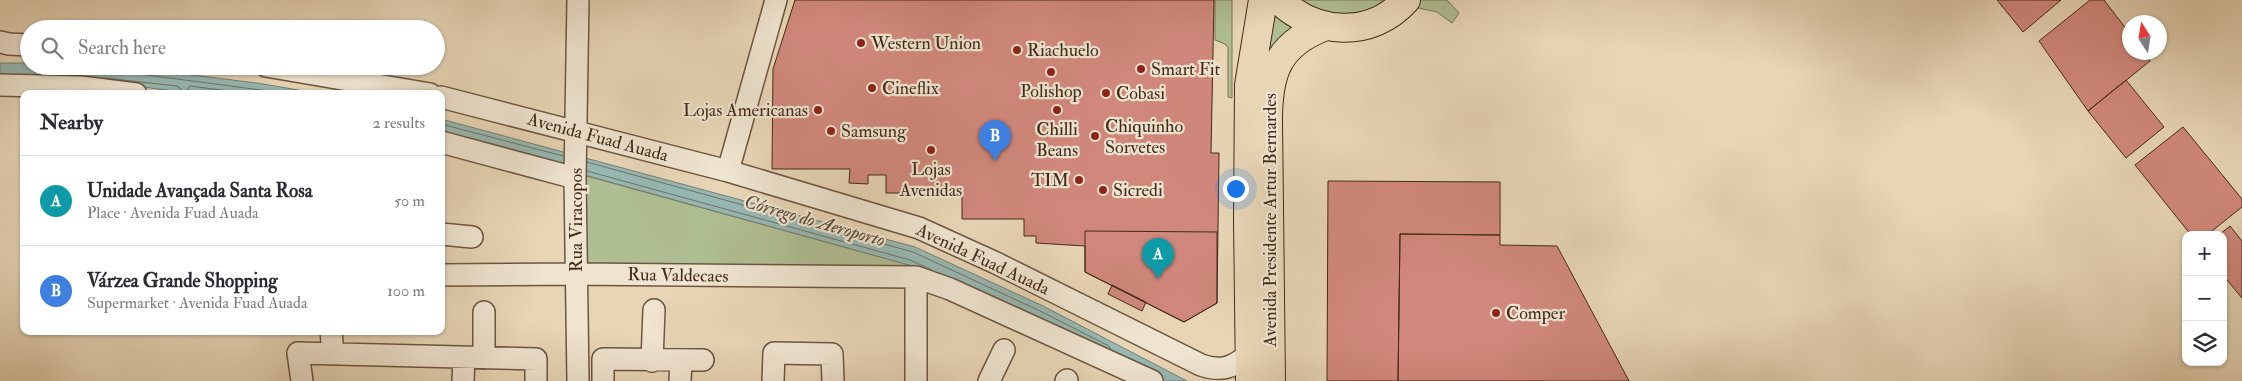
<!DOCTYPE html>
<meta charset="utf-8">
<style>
:root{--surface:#fff;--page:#f2f2f3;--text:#2b2b33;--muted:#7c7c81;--line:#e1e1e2;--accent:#8f2418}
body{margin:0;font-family:"IM FELL Double Pica",serif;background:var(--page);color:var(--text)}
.controls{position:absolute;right:15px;bottom:15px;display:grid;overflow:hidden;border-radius:10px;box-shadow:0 1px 4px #0004}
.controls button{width:45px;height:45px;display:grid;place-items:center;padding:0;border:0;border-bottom:1px solid var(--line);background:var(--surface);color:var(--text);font:25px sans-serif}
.compass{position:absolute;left:2122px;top:15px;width:45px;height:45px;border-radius:50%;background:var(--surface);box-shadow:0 1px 4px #0004;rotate:348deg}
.you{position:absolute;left:1235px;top:188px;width:18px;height:18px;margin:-12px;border:4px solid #fff;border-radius:50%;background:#1a73e8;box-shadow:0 0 0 8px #1a73e833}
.badge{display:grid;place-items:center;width:32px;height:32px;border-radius:50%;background:var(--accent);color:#fff;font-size:16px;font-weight:700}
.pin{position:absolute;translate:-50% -41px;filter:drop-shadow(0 1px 2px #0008)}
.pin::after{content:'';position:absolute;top:26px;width:18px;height:15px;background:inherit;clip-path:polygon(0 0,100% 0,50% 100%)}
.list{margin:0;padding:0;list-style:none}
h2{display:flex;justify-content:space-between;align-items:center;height:65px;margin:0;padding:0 20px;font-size:21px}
h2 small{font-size:16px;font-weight:400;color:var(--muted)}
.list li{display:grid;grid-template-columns:32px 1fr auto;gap:15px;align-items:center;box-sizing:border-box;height:90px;padding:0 20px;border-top:1px solid var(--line)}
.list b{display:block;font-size:19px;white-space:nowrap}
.list p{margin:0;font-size:16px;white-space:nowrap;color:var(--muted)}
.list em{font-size:16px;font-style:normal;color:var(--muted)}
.icon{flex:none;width:28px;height:28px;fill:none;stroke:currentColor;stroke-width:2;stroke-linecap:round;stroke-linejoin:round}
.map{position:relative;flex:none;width:2242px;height:381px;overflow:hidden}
.search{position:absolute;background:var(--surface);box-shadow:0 1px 4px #0004;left:20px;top:20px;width:425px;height:55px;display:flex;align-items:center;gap:12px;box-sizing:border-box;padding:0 18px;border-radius:28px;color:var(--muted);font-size:19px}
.panel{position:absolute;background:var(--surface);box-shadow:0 1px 4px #0004;left:20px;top:90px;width:425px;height:245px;border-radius:10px}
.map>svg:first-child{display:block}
</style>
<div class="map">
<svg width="2242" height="381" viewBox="0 0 2242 381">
<rect width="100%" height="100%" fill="#e7d5b6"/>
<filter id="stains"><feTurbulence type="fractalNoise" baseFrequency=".004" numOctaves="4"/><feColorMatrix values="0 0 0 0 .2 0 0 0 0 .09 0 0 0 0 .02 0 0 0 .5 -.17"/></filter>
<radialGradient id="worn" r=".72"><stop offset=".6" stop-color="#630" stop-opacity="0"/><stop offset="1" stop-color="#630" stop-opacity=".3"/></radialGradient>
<path fill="#afbe92" stroke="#7a7455" d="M1215,0H1232V98L1228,97V48L1225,44L1215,40Z
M1300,0H1389C1361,19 1327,19 1300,0Z
M1421,0H1447L1459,13L1452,23L1437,12L1414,7Z
M1271,8L1298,26L1262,63Z
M583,175L909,265L1160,381L930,278L582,268Z"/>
<path fill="#97b8b3" stroke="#768075" d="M0,63H29V66H119L257,83L322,94H196L112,83L0,80Z
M441,119L915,247L1043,306L1187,381H1160L909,265L441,135Z"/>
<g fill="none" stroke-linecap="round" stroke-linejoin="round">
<path stroke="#6e7266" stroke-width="1" d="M39,66L41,70L125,74L128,72L127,66
M134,66L135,71L139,74L291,94
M105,78L177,86L181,89L182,94
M188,94V88L190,86L252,94
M441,124L563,156
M587,162L913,252L1040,311L1109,346L1110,349
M587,171L910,260L932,270"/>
</g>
<path fill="#d0887c" stroke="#442b18" d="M795,0H1214L1211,153H1219L1217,303L1184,322L1085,272V246L1036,243V236H1024V219H962V193H886V175H868V184L849,183L850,169H772L773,69Z
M1997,0H2061L2023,32Z
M2090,0H2104L2130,34V52H2144L2150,61L2088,111L2039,41Z
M2126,80L2164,127L2126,158L2088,111Z
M2183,127L2242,199V207L2207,235H2191L2135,165Z
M1328,181L1500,182V235L1400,234L1398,381H1327Z
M2230,226L2242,241V298L2223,275V235H2219Z
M1085,231L1217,232V303L1184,322L1085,272Z
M1400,234L1500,235V245L1557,246L1629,381H1398Z
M1112,285L1146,302L1142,311L1108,294Z"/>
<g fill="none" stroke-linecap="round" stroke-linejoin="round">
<g stroke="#6d5640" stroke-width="24">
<path id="minor" d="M0,42L9,44L29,45
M266,66L430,94
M0,85L81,87L136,94
M441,97L728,171L919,228L996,263L1201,365C1221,372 1233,368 1249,354
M441,142L575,178
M728,171L776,0
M441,234L472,237
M441,275L576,274L916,277L950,289L1152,381
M916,277V381
M484,312V358
M331,331L333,354
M652,361L654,310
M302,381L298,353L536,359V381
M463,381L464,359
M578,381L575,178L578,0
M603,381V359L703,360
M680,381L681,361
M773,381L774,353L832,354L833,381
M989,381L1004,350
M1066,381L1067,380"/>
</g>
<g stroke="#442b18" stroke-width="30">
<path id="major" d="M1279,0C1315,35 1371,39 1406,0
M1250,381L1248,219L1249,85L1263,0
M1271,381L1268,121C1268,73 1277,44 1326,26"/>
</g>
<use href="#minor" stroke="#efe4d0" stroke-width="21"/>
<use href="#major" stroke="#e7d5b6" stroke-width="28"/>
</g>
<g fill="#8f2418" stroke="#efe4d0" stroke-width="2">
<circle cx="861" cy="43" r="5"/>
<circle cx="1017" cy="50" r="5"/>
<circle cx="1141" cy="69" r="5"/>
<circle cx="1051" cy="72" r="5"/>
<circle cx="872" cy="88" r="5"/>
<circle cx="1106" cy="93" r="5"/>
<circle cx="818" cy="110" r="5"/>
<circle cx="1057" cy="110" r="5"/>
<circle cx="831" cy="131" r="5"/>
<circle cx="1095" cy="136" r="5"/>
<circle cx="931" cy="150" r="5"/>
<circle cx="1079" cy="180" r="5"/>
<circle cx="1103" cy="190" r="5"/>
<circle cx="1496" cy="313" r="5"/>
</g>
<g text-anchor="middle" stroke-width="4.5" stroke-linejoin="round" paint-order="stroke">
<g font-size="18" fill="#442b18" stroke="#efe4d0" text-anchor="start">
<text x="871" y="49">Western Union</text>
<text x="1027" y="56">Riachuelo</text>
<text x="1151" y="75">Smart Fit</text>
<text x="882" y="94">Cineflix</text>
<text x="1051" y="97" text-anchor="middle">Polishop</text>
<text x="1116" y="99">Cobasi</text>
<text x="808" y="116" text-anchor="end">Lojas Americanas</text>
<text x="1105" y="132">Chiquinho<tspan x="1105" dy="21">Sorvetes</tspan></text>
<text x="1057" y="135" text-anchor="middle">Chilli<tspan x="1057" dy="21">Beans</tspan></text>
<text x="841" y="137">Samsung</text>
<text x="931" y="175" text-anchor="middle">Lojas<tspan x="931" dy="21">Avenidas</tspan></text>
<text x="1069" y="186" text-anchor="end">TIM</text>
<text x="1113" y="196">Sicredi</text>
<text x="1506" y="319">Comper</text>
</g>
<g font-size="18" fill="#442b18" stroke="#efe4d0">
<text transform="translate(598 137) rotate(15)" y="6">Avenida Fuad Auada</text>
<text transform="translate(576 220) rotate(-90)" y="6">Rua Viracopos</text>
<text transform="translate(1270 220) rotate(-90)" y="6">Avenida Presidente Artur Bernardes</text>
<text transform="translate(983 259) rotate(25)" y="6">Avenida Fuad Auada</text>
<text transform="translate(678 275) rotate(1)" y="6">Rua Valdecaes</text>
</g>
<g font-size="19" font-style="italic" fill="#554737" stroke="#efe4d0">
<text transform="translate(815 220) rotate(16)" y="7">Córrego do Aeroporto</text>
</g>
</g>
<rect width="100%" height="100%" filter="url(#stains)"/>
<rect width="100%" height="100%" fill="url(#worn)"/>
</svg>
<div class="controls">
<button>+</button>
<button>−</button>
<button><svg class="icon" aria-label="layers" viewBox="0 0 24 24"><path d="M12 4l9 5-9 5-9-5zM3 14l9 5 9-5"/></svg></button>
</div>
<svg class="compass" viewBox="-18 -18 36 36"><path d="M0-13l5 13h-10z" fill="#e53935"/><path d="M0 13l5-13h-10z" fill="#7c7c81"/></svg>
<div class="you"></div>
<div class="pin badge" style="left:1158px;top:279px;background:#0f9aa8">A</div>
<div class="pin badge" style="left:995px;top:161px;background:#3f7fe0">B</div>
<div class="search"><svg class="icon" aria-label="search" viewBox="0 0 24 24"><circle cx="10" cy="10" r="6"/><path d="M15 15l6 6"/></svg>Search here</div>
<section class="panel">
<h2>Nearby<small>2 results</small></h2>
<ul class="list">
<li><span class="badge" style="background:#0f9aa8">A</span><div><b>Unidade Avançada Santa Rosa</b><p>Place · Avenida Fuad Auada</p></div><em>50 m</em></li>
<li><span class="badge" style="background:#3f7fe0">B</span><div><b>Várzea Grande Shopping</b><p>Supermarket · Avenida Fuad Auada</p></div><em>100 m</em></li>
</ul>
</section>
</div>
